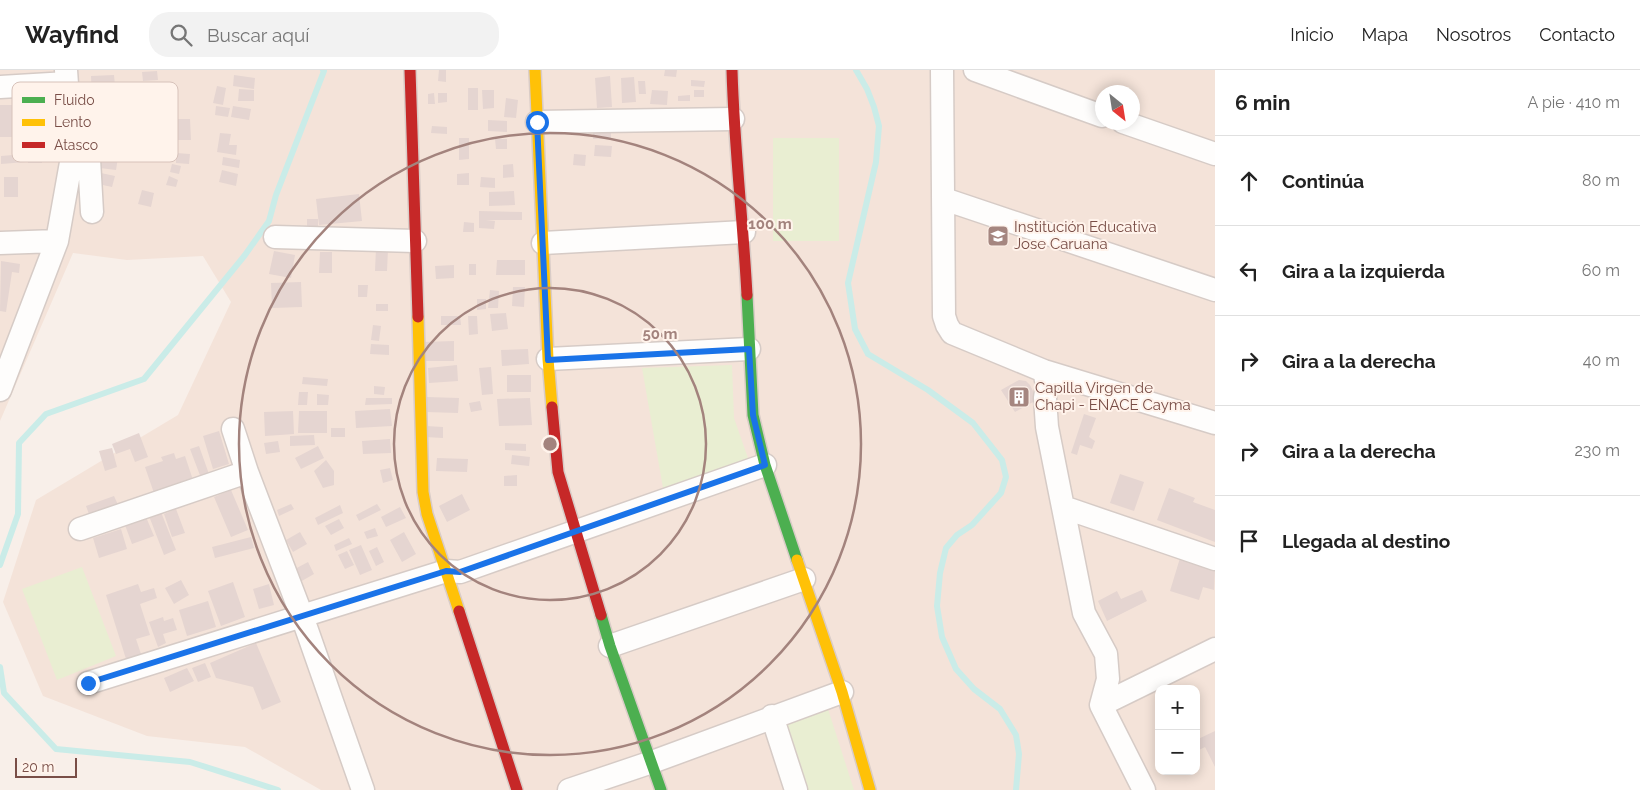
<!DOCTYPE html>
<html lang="es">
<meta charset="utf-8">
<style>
:root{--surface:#fff;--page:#f2f2f2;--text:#222;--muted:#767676;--line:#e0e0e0}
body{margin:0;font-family:Raleway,sans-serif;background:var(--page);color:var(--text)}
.controls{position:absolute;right:15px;bottom:15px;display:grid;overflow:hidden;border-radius:10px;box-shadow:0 2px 12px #0003}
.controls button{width:45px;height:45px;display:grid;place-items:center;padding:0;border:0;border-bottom:1px solid var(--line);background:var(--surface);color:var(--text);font:25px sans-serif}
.compass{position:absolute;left:1095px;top:15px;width:45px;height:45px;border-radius:50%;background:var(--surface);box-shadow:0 2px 12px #0003;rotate:150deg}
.scale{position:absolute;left:15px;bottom:12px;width:62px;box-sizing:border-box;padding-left:5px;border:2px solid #794e47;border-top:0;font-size:14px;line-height:18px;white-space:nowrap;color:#794e47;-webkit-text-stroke:4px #fff3eb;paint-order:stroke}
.stop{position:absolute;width:15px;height:15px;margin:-11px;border:4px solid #1a73e8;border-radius:50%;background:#fff}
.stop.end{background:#1a73e8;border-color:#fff;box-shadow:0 1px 5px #0008}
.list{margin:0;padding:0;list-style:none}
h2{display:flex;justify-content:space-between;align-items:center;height:65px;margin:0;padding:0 20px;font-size:21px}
h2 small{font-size:16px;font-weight:400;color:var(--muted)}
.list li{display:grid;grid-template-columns:32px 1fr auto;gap:15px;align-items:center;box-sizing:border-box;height:90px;padding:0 20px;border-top:1px solid var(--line)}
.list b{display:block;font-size:19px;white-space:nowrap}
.list em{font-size:16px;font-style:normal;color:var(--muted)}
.icon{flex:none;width:28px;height:28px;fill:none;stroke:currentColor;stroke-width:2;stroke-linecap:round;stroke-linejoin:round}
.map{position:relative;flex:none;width:1215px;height:720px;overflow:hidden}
header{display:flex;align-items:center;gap:30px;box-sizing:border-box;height:70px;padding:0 25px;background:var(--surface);border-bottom:1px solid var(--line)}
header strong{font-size:24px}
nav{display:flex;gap:28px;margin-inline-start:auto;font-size:18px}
.search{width:350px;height:45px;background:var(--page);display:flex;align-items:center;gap:12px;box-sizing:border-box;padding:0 18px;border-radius:20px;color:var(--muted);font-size:19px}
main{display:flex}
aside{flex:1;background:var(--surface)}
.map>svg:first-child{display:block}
</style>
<header>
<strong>Wayfind</strong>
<div class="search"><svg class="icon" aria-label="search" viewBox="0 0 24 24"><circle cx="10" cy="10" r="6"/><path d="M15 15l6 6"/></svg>Buscar aquí</div>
<nav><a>Inicio</a><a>Mapa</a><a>Nosotros</a><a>Contacto</a></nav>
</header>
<main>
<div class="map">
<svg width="1215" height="720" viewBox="0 0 1215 720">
<rect width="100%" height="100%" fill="#f8efe9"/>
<path fill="#f4e3d9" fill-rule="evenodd" d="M0,0H1215V720H321L245,677L147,666L43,626L3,532L36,430L178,345L231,232L203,186L127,190L73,183L0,351ZM1102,22H1132V52H1102ZM1159,619H1196V701H1159Z"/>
<path fill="#e9eed2" d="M773,68H839V171H773Z
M732,295L734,348L749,391L663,418L642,298Z
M82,497L116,586L57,610L22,519Z
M828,639L854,720H806L785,652Z"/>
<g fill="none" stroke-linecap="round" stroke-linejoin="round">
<path stroke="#caece8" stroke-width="6" d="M856,0L867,19L874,37L879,56L876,92L848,213L855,259L868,284L928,320L973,353L1002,390L1006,407L1001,423L972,455L957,465L946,478L940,503L937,536L942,567L956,599L974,619L1000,639L1016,665L1019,684L1016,720
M0,495L18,444L19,373L46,344L144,309L245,185L269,151L276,125L324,1L323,0
M0,597L4,623L56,679L190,692L278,720"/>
</g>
<path fill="#e5d5d1" d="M439,0H446V12L438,11Z
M665,0H677L676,7L664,6Z
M157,1L158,10L143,11L142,2Z
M114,5L116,27L92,28L91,6Z
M234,5L255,8L254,19L233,16Z
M610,6L612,37L597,38L595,8Z
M634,7L636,32L622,33L621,8Z
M691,10L705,11L704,17L691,16Z
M638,11H645L646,24H639Z
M217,16L226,18L223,35L213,33Z
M468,18H478V40H468Z
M239,19L254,20V31H238Z
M482,20H494V38L483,39Z
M652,20L668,21L667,35L650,34Z
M694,20H704V27H694Z
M434,23L435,34H428V24Z
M438,23H447V32L438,33Z
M690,25V31H678V26Z
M506,28L518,30L516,48L504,47Z
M0,35H23V67H0Z
M216,36L230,38L228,47L215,45Z
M233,36L251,39L249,50L231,47Z
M174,49H190L191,70H175Z
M488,50L507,51V62L488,61Z
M432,56L447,57V64L431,63Z
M611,58V68L593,69V59Z
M220,63L231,64L229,75H237L236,85L217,82Z
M29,65H43L42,93H28Z
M459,68H469V89L459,90Z
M495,69H507V79H496Z
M595,75L612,76L611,87L594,86Z
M103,79L119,81L116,100L100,98Z
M176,83L190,84L189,94L176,93Z
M25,84L26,92L1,94V86Z
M574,84L586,85L585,96L573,95Z
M223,87L240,90L239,98L222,95Z
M172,94L181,96L179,104L170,102Z
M513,94L514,107L503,108V95Z
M222,100L238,104L236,116L219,112Z
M101,103L115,106L112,117L98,114Z
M469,103V115H457V104Z
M169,106L178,110L176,117L166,115Z
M4,107H18V127H4Z
M481,107L495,108V118L480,117Z
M142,120L154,123L151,137L138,134Z
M514,121L515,135L489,136V122Z
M359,124L362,151L319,155L316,129Z
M479,141L522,142V150H486L495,151L494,159L479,158Z
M307,149H318V159H307Z
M464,152L474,153V162H463Z
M376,178L388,179L387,201H375Z
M274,181L295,185L291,208L269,204Z
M320,182H332V203H319Z
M497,190H525V205H496Z
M1,191L20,194L19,203L12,202L6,242L0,241Z
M469,194H476V205H469Z
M454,195V208L436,209L435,196Z
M301,212L302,237L272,238L271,213Z
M358,215H368L367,227H358Z
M513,217H525L524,237L512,236Z
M490,220L499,221L498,238H488Z
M477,229H486V239L477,240Z
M376,234H388V241H376Z
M506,243L508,259L492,261L490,244Z
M441,246H460L461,255H441Z
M468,246H477L478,264L469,265Z
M373,255L381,256L379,271L371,270Z
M454,271V291H424V272Z
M371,274L389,275V285L370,284Z
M528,279L529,294L502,296L501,280Z
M457,295L458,311L429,313L428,298Z
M491,297L493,324L482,325L479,298Z
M507,305H531V322H507Z
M303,307L328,309L327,316L302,314Z
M1019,310L1026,311L1030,315L1033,321V332L1015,342L1001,320Z
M374,316L385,317L384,325L374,324Z
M299,322H308L307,335H298Z
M317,324L329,325L328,335H317Z
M427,327L459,328L458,343L426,342Z
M366,328H392V334L365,335Z
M530,328L532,355L499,356L497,329Z
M480,331L482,340L471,342L469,333Z
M390,339L392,356L356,358L355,341Z
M293,341L294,364L265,366L264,342Z
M299,341H327V363H298Z
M1084,344L1096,348L1089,367L1095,371L1092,379L1080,375L1077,385L1071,383Z
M426,356L443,357V368L425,367Z
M331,358H345V367H331Z
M219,361L229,394L213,399L203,366Z
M139,363L148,387L135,392L130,379L116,384L112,374Z
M314,365L315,375L290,376V366Z
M390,369L391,383L363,384L362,371Z
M278,371L280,382L266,384L264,373Z
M505,373L526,374V381L505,380Z
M199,376L209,404L201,408L190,379Z
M318,376L324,388L301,399L295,388Z
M112,378L117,397L105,401L99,381Z
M174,383L176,389L185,386L194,413L155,426L145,397L163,391L161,387Z
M512,385L530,387L529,396L511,394Z
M437,388L468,389L467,402L436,401Z
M326,390L334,401V415L323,418L314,401Z
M390,398L393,410L383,413L380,400Z
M1120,404L1144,412L1134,441L1110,433Z
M517,405V416H504V406Z
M1169,418L1195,428L1193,432L1215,440V472L1157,450Z
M231,420L248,460L231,467L214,427Z
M462,424L470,440L447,452L439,436Z
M114,426L119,437L90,447L86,436Z
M291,434L294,439L279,446L277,440Z
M377,434L381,440L359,451L356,445Z
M340,435L343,443L318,455L315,448Z
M400,437L406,448L386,457L381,447Z
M176,439L185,463L172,467L164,444Z
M161,442L176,480L164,485L149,446Z
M146,447L154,466L132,474L125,455Z
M339,449L344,458L331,465L325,456Z
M375,458L378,466L367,469L364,462Z
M121,459L127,479L99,488L93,468Z
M300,462L307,474L293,482L286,470Z
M404,462L416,484L402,492L390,470Z
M251,467L254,478L215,488L212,477Z
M349,468L352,474L336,481L334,475Z
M361,475L372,500L360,505L349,480Z
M377,477L384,492L376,496L369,481Z
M347,481L354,495L345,499L338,485Z
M1180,488L1215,499L1214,520L1203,517L1199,530L1170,521Z
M308,492L314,504L300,512L293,500Z
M181,510L189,525L174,534L165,518Z
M233,512L245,547L221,556L208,521Z
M138,514L141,522L154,518L157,528L140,534L150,565L136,569L141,584L126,589L106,525Z
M269,514L274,535L259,539L253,519Z
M1142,520L1147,531L1107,551L1098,531L1117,521L1121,529Z
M208,531L216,557L187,566L179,540Z
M163,547L164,551L173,548L177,560L163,564L166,573L158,577L149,552Z
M256,573L281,632L262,640L253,617L216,608L210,593Z
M205,593L211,607L198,612L192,598Z
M187,598L194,611L170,622L164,608Z
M1215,661V697L1205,677L1199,680L1196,674V670Z"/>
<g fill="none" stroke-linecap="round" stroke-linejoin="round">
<g stroke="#d6cbc6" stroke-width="25">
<path id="street" d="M942,0L944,246L947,255L952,263L1044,301L1215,353
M975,0L1102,46
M0,17L67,13
M537,52L733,49
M1123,52L1215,84
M72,87L89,89L92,142
M944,129L1215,220
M275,167L415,171
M0,173L57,171
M543,173L744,162
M548,289L749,279
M1044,301L1047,315L1045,328L1047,357L1084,543L1106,584L1108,609L1101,635L1144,720
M0,320L57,171L72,87L66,0
M233,359L247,402L302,546L363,720
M1063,437L1215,489
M80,459L247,402
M610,576L804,509
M88,613L446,501L460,502L765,395
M1101,635L1215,579
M772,646L796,720
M569,720L652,692L842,622"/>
</g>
<g stroke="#d9ccc7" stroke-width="14">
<path id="fast" d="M747,225L753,345L765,395L797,490
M601,545L610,576L661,720"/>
</g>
<g stroke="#d9ccc7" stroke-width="14">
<path id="slow" d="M535,0L548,289L552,337
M418,247L423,422L427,444L459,541
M797,490L842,622L870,720"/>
</g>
<g stroke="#d9ccc7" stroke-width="14">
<path id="jam" d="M410,0L418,247
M732,0C734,75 743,150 747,225
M552,337L558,402L601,545
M459,541L517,720"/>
</g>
<use href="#street" stroke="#fefdfc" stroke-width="22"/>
<use href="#fast" stroke="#4caf50" stroke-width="11"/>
<use href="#slow" stroke="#ffc107" stroke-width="11"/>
<use href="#jam" stroke="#c62828" stroke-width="11"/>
</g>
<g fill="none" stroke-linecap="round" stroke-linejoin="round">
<path stroke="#1a73e8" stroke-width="6" d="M88,613L446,501L460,502L765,395L753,345L749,279L548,290L537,52"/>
</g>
<g fill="none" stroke="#a3837d" stroke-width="2.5">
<circle cx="550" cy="374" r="156"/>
<circle cx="550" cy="374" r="311"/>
</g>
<defs>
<g id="school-square" transform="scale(1.125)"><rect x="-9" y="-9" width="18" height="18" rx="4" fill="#a58680" stroke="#fff3eb"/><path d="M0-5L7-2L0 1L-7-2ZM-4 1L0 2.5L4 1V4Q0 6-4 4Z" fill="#fff"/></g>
<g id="building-square" transform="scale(1.125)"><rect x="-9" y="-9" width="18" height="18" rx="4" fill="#a58680" stroke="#fff3eb"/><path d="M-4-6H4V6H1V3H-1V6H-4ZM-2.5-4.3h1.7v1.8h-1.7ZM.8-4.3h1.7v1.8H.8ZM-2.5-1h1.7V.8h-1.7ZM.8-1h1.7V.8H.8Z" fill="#fff"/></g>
</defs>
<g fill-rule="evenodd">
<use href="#school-square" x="998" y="166"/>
<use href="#building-square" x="1019" y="327"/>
</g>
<g text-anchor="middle" stroke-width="4" stroke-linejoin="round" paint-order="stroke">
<g font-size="15" fill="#794e47" stroke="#fff3eb" text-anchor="start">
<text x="1014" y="162">Institución Educativa<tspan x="1014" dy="17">Jose Caruana</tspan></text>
<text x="1035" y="323">Capilla Virgen de<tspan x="1035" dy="17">Chapi - ENACE Cayma</tspan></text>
</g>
</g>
<rect x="12" y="12" width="166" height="80" rx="8" fill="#fff3eb" stroke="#d7c2ba" stroke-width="1"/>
<rect x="22" y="27" width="23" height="6" fill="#4caf50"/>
<rect x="22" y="49" width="23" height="7" fill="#ffc107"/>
<rect x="22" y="72" width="23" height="6" fill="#c62828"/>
<g font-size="14" fill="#794e47">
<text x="54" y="35">Fluido</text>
<text x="54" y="57">Lento</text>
<text x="54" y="80">Atasco</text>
</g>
<circle cx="550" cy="374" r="8" fill="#a3837d" stroke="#fff3eb" stroke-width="2.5"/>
<g font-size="15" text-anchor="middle" font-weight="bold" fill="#a3837d" stroke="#fff3eb" stroke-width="4" stroke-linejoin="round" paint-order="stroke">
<text x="770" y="159">100 m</text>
<text x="660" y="269">50 m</text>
</g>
</svg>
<div class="controls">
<button>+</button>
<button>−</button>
</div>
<svg class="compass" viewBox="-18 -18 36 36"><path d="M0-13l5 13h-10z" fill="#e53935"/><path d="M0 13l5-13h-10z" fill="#767676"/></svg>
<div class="scale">20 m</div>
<div class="stop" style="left:537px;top:52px"></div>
<div class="stop end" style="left:88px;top:613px"></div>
</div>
<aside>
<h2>6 min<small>A pie · 410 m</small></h2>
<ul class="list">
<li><svg class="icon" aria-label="ahead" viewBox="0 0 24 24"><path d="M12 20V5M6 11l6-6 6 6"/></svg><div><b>Continúa</b></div><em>80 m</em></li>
<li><svg class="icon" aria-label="left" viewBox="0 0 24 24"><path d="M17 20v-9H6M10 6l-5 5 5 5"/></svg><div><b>Gira a la izquierda</b></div><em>60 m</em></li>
<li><svg class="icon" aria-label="right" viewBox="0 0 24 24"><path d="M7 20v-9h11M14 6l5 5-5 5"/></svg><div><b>Gira a la derecha</b></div><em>40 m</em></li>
<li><svg class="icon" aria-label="right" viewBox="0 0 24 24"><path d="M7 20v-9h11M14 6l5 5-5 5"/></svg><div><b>Gira a la derecha</b></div><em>230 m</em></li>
<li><svg class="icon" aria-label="arrive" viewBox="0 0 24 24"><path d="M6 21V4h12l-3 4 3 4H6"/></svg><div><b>Llegada al destino</b></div></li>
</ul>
</aside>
</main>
